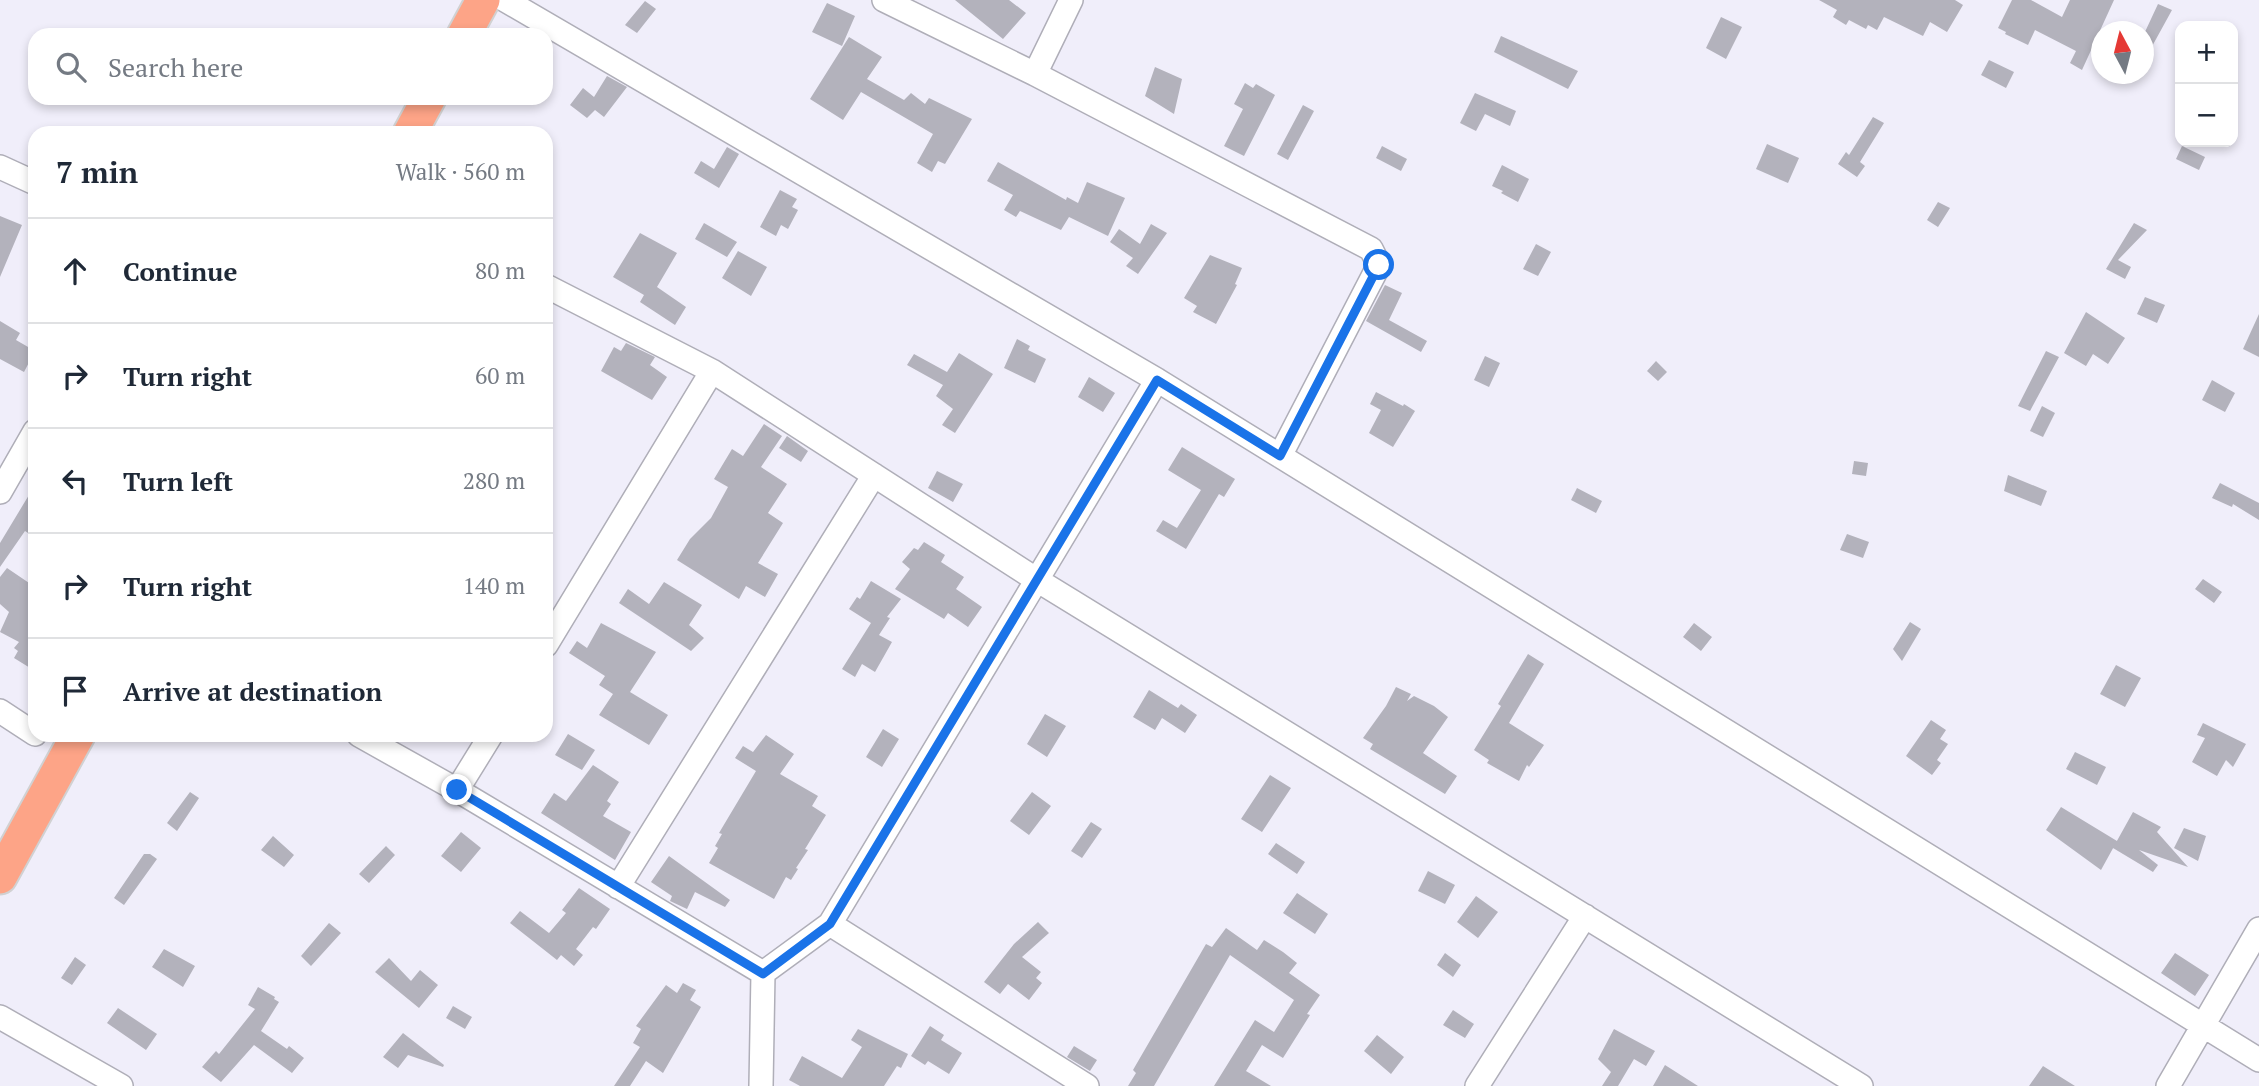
<!DOCTYPE html>
<meta charset="utf-8">
<style>
:root{--surface:#fff;--page:#f2f2f3;--text:#1f2937;--muted:#747a83;--line:#e0e1e3}
body{margin:0;font-family:"PT Serif",serif;background:var(--page);color:var(--text)}
.controls{position:absolute;right:21px;top:21px;display:grid;overflow:hidden;border-radius:14px;box-shadow:0 4px 10px #0003}
.controls button{width:63px;height:63px;display:grid;place-items:center;padding:0;border:0;border-bottom:2px solid var(--line);background:var(--surface);color:var(--text);font:35px sans-serif}
.compass{position:absolute;left:2091px;top:21px;width:63px;height:63px;border-radius:50%;background:var(--surface);box-shadow:0 4px 10px #0003;rotate:353deg}
.stop{position:absolute;width:21px;height:21px;margin:-16px;border:5px solid #1a73e8;border-radius:50%;background:#fff}
.stop.end{background:#1a73e8;border-color:#fff;box-shadow:0 2px 7px #0008}
.list{margin:0;padding:0;list-style:none}
h2{display:flex;justify-content:space-between;align-items:center;height:91px;margin:0;padding:0 28px;font-size:30px}
h2 small{font-size:23px;font-weight:400;color:var(--muted)}
.list li{display:grid;grid-template-columns:46px 1fr auto;gap:21px;align-items:center;box-sizing:border-box;height:105px;padding:0 28px;border-top:2px solid var(--line)}
.list b{display:block;font-size:26px;white-space:nowrap}
.list em{font-size:23px;font-style:normal;color:var(--muted)}
.icon{flex:none;width:38px;height:38px;fill:none;stroke:currentColor;stroke-width:2;stroke-linecap:round;stroke-linejoin:round}
.map{position:relative;flex:none;width:2259px;height:1086px;overflow:hidden}
.search{position:absolute;background:var(--surface);box-shadow:0 4px 10px #0003;left:28px;top:28px;width:525px;height:77px;display:flex;align-items:center;gap:18px;box-sizing:border-box;padding:0 24px;border-radius:21px;color:var(--muted);font-size:26px}
.panel{position:absolute;background:var(--surface);box-shadow:0 4px 10px #0003;left:28px;top:126px;width:525px;height:616px;border-radius:21px}
.map>svg:first-child{display:block}
</style>
<div class="map">
<svg width="2259" height="1086" viewBox="0 0 2259 1086">
<rect width="100%" height="100%" fill="#f0eefa"/>
<path fill="#b3b2bc" d="M955,0H1009L1026,13L1003,39Z
M1819,0H1955L1963,5L1947,32L1930,22L1923,36L1884,17L1877,30L1868,25L1866,29L1849,20L1846,25L1833,17L1837,10Z
M2012,0H2031L2062,17L2070,0H2114L2082,70L2070,63L2076,51L2035,30L2028,45L2005,34L2006,32L1998,28Z
M645,1L656,9L637,33L625,25Z
M827,3L855,16L842,46L812,32Z
M2158,4L2172,10L2144,61V34Z
M1721,17L1742,27L1726,59L1706,48Z
M1501,36L1578,71L1568,89L1494,52Z
M849,37L882,57L867,79L904,100L911,93L925,104L929,98L972,119L945,164L938,161L932,172L917,163L933,134L861,92L843,120L810,99Z
M1989,60L2014,72L2006,88L1981,75Z
M1155,67L1182,79L1174,114L1145,96Z
M607,76L627,87L604,117L595,110L587,118L570,105L583,88L594,97Z
M1245,83L1253,88L1256,84L1275,95L1244,156L1224,146L1243,109L1234,104Z
M1475,93L1516,111L1510,126L1485,114L1476,131L1460,123Z
M1303,105L1314,111L1288,160L1277,154Z
M1873,117L1884,123L1860,162L1865,166L1857,177L1838,164L1846,152L1849,155Z
M1767,144L1799,158L1788,183L1756,169Z
M1382,146L1407,159L1401,171L1376,158Z
M2182,146L2205,157L2199,170L2176,159Z
M727,147L739,154L719,188L694,173L701,161L714,169Z
M998,162L1066,200L1067,197L1078,203L1087,182L1125,198L1108,236L1069,217L1061,230L1020,211L1016,217L1004,210L1013,195L987,181Z
M1502,165L1529,179L1518,202L1501,193L1503,191L1492,186Z
M780,190L797,199L792,207L798,210L788,229L781,225L776,236L760,227Z
M1938,202L1950,208L1938,227L1927,220Z
M0,216L22,225L0,277Z
M704,223L737,242L727,257L695,239Z
M2134,223L2147,230L2118,260L2131,267L2125,279L2106,269Z
M1151,224L1167,233L1138,274L1126,266L1133,258L1110,242L1119,229L1140,244Z
M640,233L677,253L657,287L686,307L675,325L640,302L644,295L613,277Z
M1536,244L1551,252L1538,276L1523,269Z
M738,251L767,267L751,296L722,278Z
M1210,255L1242,268L1235,284L1237,285L1216,324L1193,312L1197,306L1184,298Z
M1385,285L1402,293L1389,320L1427,341L1421,352L1366,321Z
M2145,297L2165,305L2157,323L2137,314Z
M2086,312L2125,338L2108,364L2093,354L2086,366L2064,353Z
M2259,314V357L2243,349Z
M0,321L20,333L16,340L35,351L24,372L0,359Z
M1017,339L1030,346L1028,350L1046,359L1035,383L1004,368Z
M626,343L655,357L650,365L667,377L652,400L601,371L614,347L621,351Z
M2046,351L2059,357L2030,411L2018,406Z
M959,353L993,374L955,433L942,425L953,409L936,396L943,385L907,365L914,354L947,372Z
M1485,356L1500,363L1489,387L1474,380Z
M1656,361L1667,372L1658,381L1647,371Z
M1089,377L1115,393L1103,412L1078,397Z
M2212,380L2235,393L2225,412L2202,400Z
M1376,392L1403,406L1404,404L1415,411L1393,447L1369,433L1381,410L1370,404Z
M2042,406L2055,413L2043,437L2030,431Z
M764,424L782,436L761,467L787,484L768,513L783,523L758,563L778,574L765,597L746,586L739,599L677,560L690,539L711,518L728,487L714,479L732,449L743,456Z
M787,436L808,451L801,462L779,448Z
M1182,447L1235,479L1224,497L1219,494L1186,549L1156,531L1163,520L1177,528L1201,490L1168,470Z
M1854,461L1868,463L1866,476L1852,474Z
M937,471L963,484L953,502L928,488Z
M2008,475L2047,491L2041,506L2004,491Z
M2220,483L2259,503V520L2233,504L2232,507L2212,498Z
M35,485V522L28,533L25,531L0,567V543Z
M1577,488L1602,501L1596,513L1571,500Z
M1847,534L1869,542L1863,558L1840,550Z
M924,542L945,555L941,562L964,577L956,589L982,607L968,627L948,613L944,619L895,589L910,569L902,562L914,548L918,550Z
M7,568L35,587V671L14,658L18,651L14,648L19,642L0,632L9,612L0,604V577Z
M2203,579L2222,592L2214,603L2195,589Z
M871,581L901,599L887,617L890,618L879,635L892,642L875,672L862,664L855,677L842,669L871,623L849,609L857,597L860,599Z
M664,582L702,605L689,625L704,638L691,651L619,603L628,589L649,604Z
M1910,622L1921,629L1902,661L1893,649Z
M601,623L656,652L630,692L668,715L649,745L599,715L613,694L599,685L605,676L569,653L577,641L587,648Z
M1694,623L1712,637L1701,651L1683,637Z
M1528,654L1544,664L1509,723L1544,745L1529,767L1527,765L1519,781L1487,763L1489,760L1474,750L1501,706L1498,704Z
M2116,665L2141,678L2125,707L2100,694Z
M1396,687L1411,694L1407,701L1414,696L1434,706L1448,717L1423,753L1457,776L1445,794L1370,749L1373,744L1363,738L1386,706Z
M1149,690L1178,708L1181,704L1197,715L1185,733L1162,718L1155,730L1133,717Z
M1045,714L1066,726L1047,757L1027,744Z
M1931,720L1946,730L1940,739L1948,744L1937,760L1941,763L1932,775L1906,756Z
M2203,723L2246,744L2233,767L2226,760L2217,776L2192,762L2205,738L2197,735Z
M883,729L899,739L882,767L866,757Z
M568,734L595,750L582,770L555,755Z
M766,735L794,754L780,774L818,796L812,806L826,815L805,849L808,850L796,868L798,869L791,880L786,877L774,899L709,863L718,848L715,846L722,834L719,833L756,771L735,758L743,746L753,752Z
M2075,752L2106,767L2097,785L2066,769Z
M593,765L619,782L607,801L611,804L603,816L631,832L615,860L541,813L554,793L566,801Z
M1270,775L1291,788L1262,832L1241,819Z
M190,792L199,798L177,831L167,823Z
M1032,792L1051,806L1029,835L1010,821Z
M2061,807L2117,841L2101,870L2046,830Z
M2133,812L2161,827L2157,832L2188,867L2139,850L2158,865L2153,872L2113,848Z
M1091,822L1102,829L1082,858L1071,851Z
M2184,828L2206,836L2198,861L2174,848Z
M461,832L481,848L461,872L441,856Z
M273,836L294,855L284,867L261,850Z
M1276,843L1305,862L1297,874L1268,854Z
M386,846L395,855L369,883L359,874Z
M144,854H150L157,859L124,905L114,898Z
M669,856L730,900L725,907L695,892L687,909L670,901L672,896L651,882Z
M1428,871L1455,885L1445,904L1418,891Z
M579,888L610,909L596,929L593,927L576,949L583,955L574,966L561,955L557,960L510,923L520,911L549,933L566,913L562,910Z
M1297,893L1328,914L1315,934L1283,913Z
M1476,896L1498,912L1478,938L1457,922Z
M1038,922L1049,933L1022,957L1041,972L1036,978L1042,983L1029,1000L1008,984L1000,994L984,982L1014,944Z
M329,923L341,933L311,966L301,956Z
M1226,928L1257,950L1264,940L1283,952L1297,963L1289,973L1320,995L1307,1014L1310,1015L1283,1058L1262,1045L1246,1071L1271,1086H1214L1255,1020L1274,1032L1294,1000L1230,955L1154,1086H1128L1136,1073L1133,1070L1206,944L1212,947Z
M164,949L195,966L183,987L152,967Z
M1445,953L1461,965L1453,977L1437,965Z
M2175,953L2209,975L2195,996L2161,973Z
M75,957L86,965L72,985L61,978Z
M389,958L411,981L420,970L438,985L419,1008L375,972Z
M683,983L696,990L690,1000L701,1007L663,1073L646,1061L630,1086H614L640,1047L633,1043L641,1029L636,1026L666,985L677,993Z
M258,987L275,997L274,999L279,1002L261,1031L287,1049L289,1046L304,1058L292,1073L254,1045L221,1082L202,1067L216,1051L219,1054L255,1009L248,1005Z
M453,1006L472,1017L465,1029L446,1018Z
M118,1008L157,1034L146,1050L107,1023Z
M1453,1010L1474,1024L1465,1038L1443,1025Z
M930,1026L944,1035L941,1040L962,1053L949,1074L928,1061L925,1065L911,1056Z
M858,1029L908,1054L901,1068L897,1066L884,1086H800L789,1080L802,1056L842,1078L862,1047L851,1040Z
M1614,1029L1655,1051L1646,1066L1634,1059L1618,1086H1602L1611,1072L1598,1059Z
M403,1033L444,1065L443,1067L408,1055L398,1068L383,1057Z
M1377,1035L1404,1057L1391,1074L1364,1051Z
M1074,1046L1097,1060L1090,1071L1067,1057Z
M1665,1065L1698,1086H1653Z
M2043,1066L2075,1086H2029Z"/>
<g fill="none" stroke-linecap="round" stroke-linejoin="round">
<g stroke="#afaeb8" stroke-width="26">
<path id="minor" d="M505,0L1157,380L2259,1060
M884,0L1035,74L1371,249L1379,265L1280,456
M1035,74L1071,0
M0,167L35,183
M546,286L712,371L1037,580L1861,1086
M0,492L35,431
M546,645L712,371
M0,711L35,734
M359,735L457,790L763,973
M457,790L491,735
M618,887L874,475
M830,924L1087,1086
M763,973L830,924L1157,380
M0,1017L121,1086
M761,1086L763,973
M1477,1086L1585,916
M2168,1086L2259,929"/>
</g>
<g stroke="#d1d1d2" stroke-width="37">
<path id="highway" d="M464,35L483,0
M410,133L429,98
M0,877L78,735"/>
</g>
<use href="#minor" stroke="#fff" stroke-width="23"/>
<use href="#highway" stroke="#fda487" stroke-width="33"/>
</g>
<g fill="none" stroke-linecap="round" stroke-linejoin="round">
<path stroke="#1a73e8" stroke-width="9" d="M457,790L763,974L830,924L1157,380L1280,456L1379,265"/>
</g>
</svg>
<div class="controls">
<button>+</button>
<button>−</button>
</div>
<svg class="compass" viewBox="-18 -18 36 36"><path d="M0-13l5 13h-10z" fill="#e53935"/><path d="M0 13l5-13h-10z" fill="#747a83"/></svg>
<div class="stop" style="left:1379px;top:265px"></div>
<div class="stop end" style="left:457px;top:790px"></div>
<div class="search"><svg class="icon" aria-label="search" viewBox="0 0 24 24"><circle cx="10" cy="10" r="6"/><path d="M15 15l6 6"/></svg>Search here</div>
<section class="panel">
<h2>7 min<small>Walk · 560 m</small></h2>
<ul class="list">
<li><svg class="icon" aria-label="ahead" viewBox="0 0 24 24"><path d="M12 20V5M6 11l6-6 6 6"/></svg><div><b>Continue</b></div><em>80 m</em></li>
<li><svg class="icon" aria-label="right" viewBox="0 0 24 24"><path d="M7 20v-9h11M14 6l5 5-5 5"/></svg><div><b>Turn right</b></div><em>60 m</em></li>
<li><svg class="icon" aria-label="left" viewBox="0 0 24 24"><path d="M17 20v-9H6M10 6l-5 5 5 5"/></svg><div><b>Turn left</b></div><em>280 m</em></li>
<li><svg class="icon" aria-label="right" viewBox="0 0 24 24"><path d="M7 20v-9h11M14 6l5 5-5 5"/></svg><div><b>Turn right</b></div><em>140 m</em></li>
<li><svg class="icon" aria-label="arrive" viewBox="0 0 24 24"><path d="M6 21V4h12l-3 4 3 4H6"/></svg><div><b>Arrive at destination</b></div></li>
</ul>
</section>
</div>
